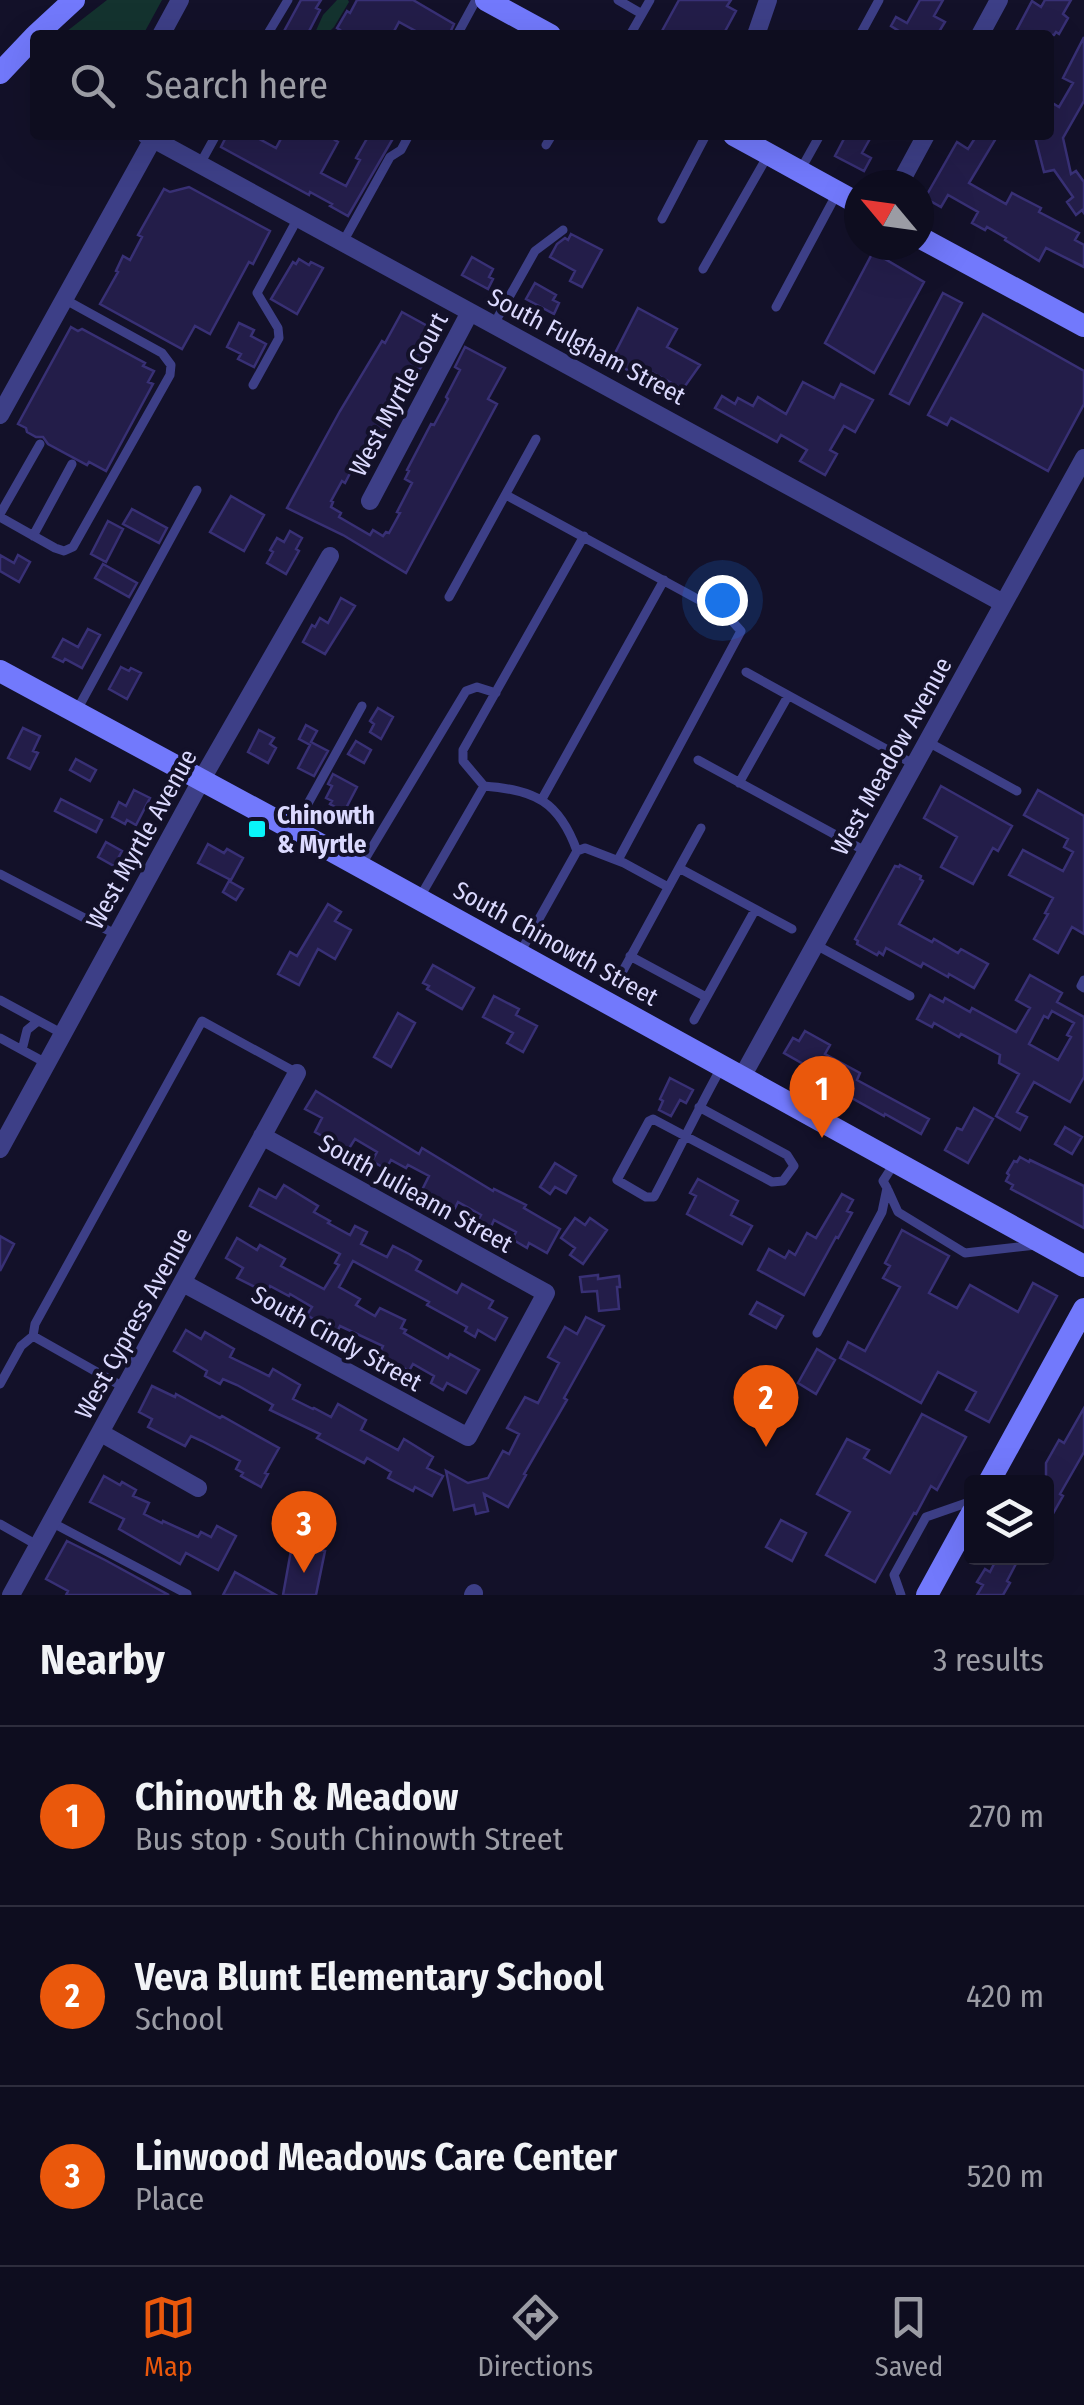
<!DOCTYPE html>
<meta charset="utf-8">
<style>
:root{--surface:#0e0d1f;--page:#171628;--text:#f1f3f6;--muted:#9b9ca4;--line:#2e2d3d;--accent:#ea580c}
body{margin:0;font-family:"Fira Sans Condensed",sans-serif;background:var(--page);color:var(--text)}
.controls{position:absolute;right:30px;bottom:30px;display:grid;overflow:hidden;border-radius:10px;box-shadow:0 10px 40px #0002}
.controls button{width:90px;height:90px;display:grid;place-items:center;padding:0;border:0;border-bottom:2px solid var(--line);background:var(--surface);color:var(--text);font:50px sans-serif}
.compass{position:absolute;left:844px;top:170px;width:90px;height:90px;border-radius:50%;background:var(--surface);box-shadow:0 10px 40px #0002;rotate:299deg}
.you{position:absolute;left:722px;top:600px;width:35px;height:35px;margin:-25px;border:8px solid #fff;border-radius:50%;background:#1a73e8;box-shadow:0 0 0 15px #1a73e833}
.badge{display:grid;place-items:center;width:65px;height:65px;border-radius:50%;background:var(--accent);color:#fff;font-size:32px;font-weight:700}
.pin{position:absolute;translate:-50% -82px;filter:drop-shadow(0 2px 5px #0008)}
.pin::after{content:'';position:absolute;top:52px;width:35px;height:30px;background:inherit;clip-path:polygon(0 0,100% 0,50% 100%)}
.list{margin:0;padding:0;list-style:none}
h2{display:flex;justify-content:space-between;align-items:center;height:130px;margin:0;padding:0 40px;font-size:42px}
h2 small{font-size:32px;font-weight:400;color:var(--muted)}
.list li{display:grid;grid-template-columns:65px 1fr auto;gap:30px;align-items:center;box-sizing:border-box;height:180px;padding:0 40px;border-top:2px solid var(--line)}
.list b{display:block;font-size:38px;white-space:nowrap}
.list p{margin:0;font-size:32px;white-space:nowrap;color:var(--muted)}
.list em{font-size:32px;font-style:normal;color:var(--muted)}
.icon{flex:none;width:55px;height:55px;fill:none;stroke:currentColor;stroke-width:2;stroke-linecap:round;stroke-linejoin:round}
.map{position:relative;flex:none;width:1084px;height:1595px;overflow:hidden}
.search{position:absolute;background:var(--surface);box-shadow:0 10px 40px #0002;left:30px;right:30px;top:30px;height:110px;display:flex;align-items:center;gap:25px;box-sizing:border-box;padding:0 35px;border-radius:10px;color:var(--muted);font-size:38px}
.sheet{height:670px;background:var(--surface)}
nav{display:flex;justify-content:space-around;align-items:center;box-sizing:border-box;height:140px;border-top:2px solid var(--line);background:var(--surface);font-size:28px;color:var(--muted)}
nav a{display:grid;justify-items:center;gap:5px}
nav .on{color:var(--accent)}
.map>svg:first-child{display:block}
</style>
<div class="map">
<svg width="1084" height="1595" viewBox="0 0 1084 1595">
<rect width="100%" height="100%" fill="#131129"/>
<path fill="#14332f" d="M107,0H162L143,35H62Z
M337,0H348L349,2L334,27L326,35H314L323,15Z"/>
<path fill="#231d49" stroke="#383075" stroke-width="2.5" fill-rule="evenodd" d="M301,0H321L316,8L320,10L307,35H282Z
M357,0H413L454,24L449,35H423L399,22L392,35H337L340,30L337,28L347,11L350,13Z
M679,0H731L727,6L736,11L723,35H669L662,31Z
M920,0H943L934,16L945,22L937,35H901L902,33L891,26L896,17L907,23Z
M1045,0H1071L1063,14L1068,18L1059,34L1056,32L1054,35H1014L1032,1L1041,7Z
M1084,37V101L1063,138L1071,174L1076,171L1084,182V213L1082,210L1076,215L1067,202L1073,197L1054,170L1044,172L1035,137L1049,135V101L1059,107L1073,83L1063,78Z
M227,135H252L276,148L283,135H338L335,140L338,142L321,173L346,186L360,160L356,158L369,135H395L348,216L330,206L332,204L310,192L309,195L221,147Z
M846,135H872L862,153L871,158L864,171L835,156Z
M977,135H987L995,140L969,183L1006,204L1012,193L1041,208L1039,212L1079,233L1075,240L1084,245V267L1046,248L1039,261L1005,240L1006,238L987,227L985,230L972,223L978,212L948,195L941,207L925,198L957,142L968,149Z
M189,187L270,231L253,264L249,262L210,334L195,326L182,349L100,304L118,272L116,271L123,256L130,260L142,237L138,235L164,189L170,192Z
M571,234L602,250L582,287L570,281L575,271L550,257L557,244L565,238L568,240Z
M873,252L924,282L874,373L825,343Z
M472,257L493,269L489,277L493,279L488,289L462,275Z
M299,259L309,265L311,262L323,268L297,314L271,299L293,262L296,264Z
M535,283L556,295L553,300L559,303L554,314L526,299Z
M943,293L962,303L909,404L890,394Z
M638,308L677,329L667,347L700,365L683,389L653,373L648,381L611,361Z
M402,312L442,334L413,380L411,379L374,451L372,450L368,458L360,454L345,483L342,481L331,501L333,502L331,507L341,513L339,517L370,535L373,530L383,536L386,532L389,533L400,513L397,512L412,483L405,479L409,471L407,470L431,424L434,425L448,399L446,397L460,370L455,367L465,347L505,368L488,399L497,404L406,573L343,535L287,508L340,411L382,341L385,343Z
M983,314L1084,371V404L1048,471L951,418L947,425L928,415Z
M239,323L254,330L251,336L266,344L254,367L238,359L241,354L227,347Z
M71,327L78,331L82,329L145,363L143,366L154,371L148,382L153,384L106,471L89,462L87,465L48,444L43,437H36L27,432L26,428L18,424Z
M803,382L834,398L841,384L873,400L855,432L844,426L830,450L837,454L825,475L800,461L807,450L781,435L777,442L715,408L722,396L735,404L738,398L753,406L758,397L786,414Z
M231,496L264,515L244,551L210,532Z
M132,509L167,528L159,543L123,524Z
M108,521L123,529L106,562L91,554Z
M290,531L302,538L296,549L299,551L286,574L267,563L273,552L270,550L277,538L284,542Z
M0,555L14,563L18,555L30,562L19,582L0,571Z
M103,564L137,583L129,597L95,578Z
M341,598L355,606L325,654L303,642L312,625L315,627L320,618L328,623Z
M88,629L100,635L82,668L65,659L63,662L53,657L63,639L78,647Z
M121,667L129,671L131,668L141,673L127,699L109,689Z
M378,708L393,717L381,739L370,732L374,724L370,721Z
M306,725L317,731L311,742L328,751L314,776L298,768L310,745L299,739Z
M23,728L40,736L33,751L38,753L30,769L8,758Z
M259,730L274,738L270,744L276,748L268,763L248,752Z
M356,741L371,750L364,763L348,754Z
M76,759L96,770L90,781L70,770Z
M333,774L357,787L344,812L330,804L332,801L326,798L332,786L328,784Z
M941,786L1012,826L998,851L993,848L973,884L941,867L957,837L924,818Z
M134,790L150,798L136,825L127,820L125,824L112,817L119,802L126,806Z
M1038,790L1084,816V934L1072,927L1058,953L1034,939L1048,914L1045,913L1053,898L1009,875L1023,850L1063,871L1073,852L1064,847L1068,839L1024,815Z
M61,799L102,820L96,832L55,811Z
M106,842L122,851L114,866L98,857Z
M208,844L224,853L227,849L243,858L231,880L198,863Z
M900,865L921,876L920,879L923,881L899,924L932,942L934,939L958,953L961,949L988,964L974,988L949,974L948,977L923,963L921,967L886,948L883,955L879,952L877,955L857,944L858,941L855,939L879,895L895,866L899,867Z
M229,881L243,889L236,900L223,892Z
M328,904L341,912L335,921L351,930L335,959L318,949L299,985L278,974L290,952L297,956Z
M433,965L474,988L462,1009L427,989L429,986L423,983Z
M1030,975L1062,993L1057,1002L1084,1017V1077L1070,1102L1034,1082L1017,1112L1027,1117L1020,1130L996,1116L1019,1074L999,1063L1000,1055L961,1034L959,1037L934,1023L932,1027L917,1019L930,995L943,1002L945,998L970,1012L972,1008L1016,1032L1030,1008L1016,1000ZM1052,1011L1074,1023L1067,1035L1071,1037L1058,1060L1029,1044L1044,1016L1048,1018Z
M494,996L519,1009L516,1015L537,1026L523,1052L507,1043L513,1033L483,1017Z
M398,1013L415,1023L391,1067L374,1057Z
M805,1031L830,1045L825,1054L860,1073L857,1080L929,1119L921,1134L885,1114L884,1116L816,1078L819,1073L784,1053L793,1038L799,1041Z
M670,1078L693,1090L686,1103L680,1100L671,1116L659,1110L663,1101L660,1099Z
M316,1091L419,1154L422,1148L493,1191L494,1189L526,1205L524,1208L560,1229L547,1253L529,1243L527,1248L512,1239L516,1232L494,1220L491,1227L478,1220L481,1215L458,1202L455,1208L422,1190L429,1176L408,1165L406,1168L391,1160L386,1169L372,1161L377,1152L355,1139L348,1150L315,1132L322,1118L305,1109Z
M974,1108L993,1119L968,1163L945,1150L957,1128L962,1130Z
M1065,1127L1082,1137L1072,1154L1055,1144Z
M1020,1157L1029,1162L1030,1160L1084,1186V1228L1011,1189L1013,1185L1006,1181L1009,1175L1007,1173L1014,1161L1017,1162Z
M555,1163L576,1176L566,1193L555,1187L550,1194L540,1187Z
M698,1179L738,1201L731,1215L752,1226L742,1244L687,1214L696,1196L690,1193Z
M284,1185L318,1206L314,1212L330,1221L328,1223L350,1235L355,1226L367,1232L361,1244L387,1257L393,1246L409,1254L421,1261L416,1270L457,1293L462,1284L493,1301L489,1308L507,1318L495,1340L478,1330L475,1337L465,1331L467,1327L427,1305L429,1302L353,1261L339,1287L360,1299L356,1305L375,1316L380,1308L405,1320L401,1328L406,1330L404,1333L448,1358L450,1354L479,1370L466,1393L447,1383L443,1390L431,1383L434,1376L413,1364L409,1371L379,1354L383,1346L340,1326L337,1332L315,1320L307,1315L312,1307L290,1294L289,1296L270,1286L267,1293L237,1278L243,1268L226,1258L237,1238L257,1250L260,1245L285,1259L281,1266L324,1289L339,1265L335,1263L340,1254L250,1206L259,1189L276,1198Z
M842,1194L853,1200L847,1211L852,1213L838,1238L836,1237L804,1295L758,1270L769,1249L785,1258L789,1251L795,1255L807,1233L816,1238Z
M575,1218L585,1225L590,1218L607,1230L583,1264L570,1255L575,1248L561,1238Z
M902,1230L949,1256L929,1293L957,1308L970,1285L1018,1312L1033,1283L1057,1296L989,1422L966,1410L976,1392L938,1372L921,1403L840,1358L848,1342L865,1351L900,1287L883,1278L890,1266L885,1263Z
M0,1236L14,1244L0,1271Z
M598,1275V1279L619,1276L620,1287H617L619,1309L599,1311L597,1291L582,1292L580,1277Z
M757,1302L783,1316L776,1328L750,1314Z
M586,1317L604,1326L564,1398L567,1400L524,1474L526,1475L508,1507L484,1494L488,1511L476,1514L474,1505L454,1510L446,1471L468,1483L488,1478L503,1451L509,1454L519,1434L507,1428L525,1397L538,1403L559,1363L548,1357L565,1327L577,1334Z
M186,1330L201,1339L205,1332L234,1349L230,1357L269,1376L273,1369L300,1385L293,1399L313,1409L314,1408L331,1417L338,1404L366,1420L361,1430L398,1450L404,1439L433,1457L427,1468L443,1476L432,1496L415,1487L413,1491L388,1478L391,1472L367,1458L364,1463L317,1438L320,1434L270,1410L273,1405L237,1385L223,1379L220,1384L205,1376L207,1371L174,1351Z
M817,1349L835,1360L816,1394L798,1383Z
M152,1386L175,1397L176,1394L220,1418L222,1416L279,1448L265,1473L268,1474L261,1487L241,1476L243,1473L236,1469L240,1461L202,1441L191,1436L185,1446L148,1427L152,1419L139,1412Z
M1084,1408V1452L1060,1494L1063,1496L1046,1526V1463L1059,1440L1064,1443Z
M922,1414L966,1437L937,1490L931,1486L916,1514L914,1513L875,1582L826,1555L850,1512L817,1494L847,1439L869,1450L864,1458L890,1473Z
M104,1476L120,1485L122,1482L136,1490L133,1496L149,1503L144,1514L162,1523L163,1521L198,1537L201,1532L211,1537L217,1526L236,1536L218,1570L186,1553L180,1564L119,1529L124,1519L90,1502Z
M781,1520L806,1533L792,1561L766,1547Z
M67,1541L105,1560L169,1595H66L68,1591L46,1579Z
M292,1545L325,1551L316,1595H283Z
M997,1558H1019L1007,1581L1010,1583L1003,1595H977L983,1585L977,1582L985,1569L990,1572Z
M235,1572L276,1595H223Z"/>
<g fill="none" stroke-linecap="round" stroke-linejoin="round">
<path stroke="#3d3f87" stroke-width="9" d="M618,0L642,14
M267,35L288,0
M457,35L476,0
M630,35L650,0
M860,35L879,0
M546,145L552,135
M200,164L216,135
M801,169L820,135
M662,219L706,135
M343,242L390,157L401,150L409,135
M703,269L767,157
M776,307L836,195
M494,324L535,251L563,230
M253,385L279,338L278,328L257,293L298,218
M506,495L714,608L732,621L741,631L618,860
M0,514L40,444
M0,517L55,548L64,551L73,547L170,375L171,365L162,353L64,299
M33,536L72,464
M449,597L536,439
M746,672L915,765
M77,710L197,490
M928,742L1017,791
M698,760L867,852
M739,783L788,696
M484,786L463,761V750L584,536
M542,799L664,580
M295,827L362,706
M362,864L466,691L477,687L496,693
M679,868L701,828
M0,874L117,935
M420,897L484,786C535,790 559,801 577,851
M816,945L910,996
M521,951L577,851L585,848L624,863L668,887
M630,956L706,997
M619,978L679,868L792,929
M1084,980L1081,986L1084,988
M0,1000L63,1034
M694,1020L755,910
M0,1038L46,1063
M22,1050L27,1030L38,1021
M699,1107L787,1155L794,1166L783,1181L772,1182L653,1119L649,1121L617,1180L646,1197H654C677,1154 697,1111 721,1068
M888,1190L898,1212L965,1253L1036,1245
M817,1333L882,1212L887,1188L883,1181L894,1164
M0,1384L21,1346L33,1336
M125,1388L33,1336L35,1324L202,1021L297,1073
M51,1522L187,1594
M0,1524L37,1545
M901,1595L894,1575L926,1517L972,1501"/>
<path stroke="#3d3f87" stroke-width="18" d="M161,35L180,0
M756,35L768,0
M980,35L999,0
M146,135L1003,603
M899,185L926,135
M0,415L153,139
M370,501L470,312
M742,1077L1084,458
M0,1149L202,779L330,556
M183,1283L468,1437L546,1293L262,1136
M101,1433L198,1488
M11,1595L297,1073
M473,1595L474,1593"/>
<path stroke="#7279fc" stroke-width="22" d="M486,0L550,35
M36,35L74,0
M0,73L35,36
M734,135L859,204
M919,237L1084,326
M0,671L294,830L1084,1266
M989,1482L1084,1309
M927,1595L972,1513"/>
</g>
<rect fill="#09f4fa" stroke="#131129" stroke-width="4" x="247" y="819" width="20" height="20" rx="5"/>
<g text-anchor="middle" stroke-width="8" stroke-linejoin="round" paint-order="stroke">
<g font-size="25" fill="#dbd9fe" stroke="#131129">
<text transform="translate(587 346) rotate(28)" y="9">South Fulgham Street</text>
<text transform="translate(398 394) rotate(-62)" y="9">West Myrtle Court</text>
<text transform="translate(891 756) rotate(-61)" y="9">West Meadow Avenue</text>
<text transform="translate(141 839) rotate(-61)" y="9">West Myrtle Avenue</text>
<text transform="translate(556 943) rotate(29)" y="9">South Chinowth Street</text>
<text transform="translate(416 1193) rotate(29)" y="9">South Julieann Street</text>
<text transform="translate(133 1323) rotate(-61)" y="9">West Cypress Avenue</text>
<text transform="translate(337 1338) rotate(29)" y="9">South Cindy Street</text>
</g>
<g font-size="25" font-weight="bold" fill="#dbd9fe" stroke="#131129" text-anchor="start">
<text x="277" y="824">Chinowth<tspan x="277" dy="29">&amp; Myrtle</tspan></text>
</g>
</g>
</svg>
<div class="controls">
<button><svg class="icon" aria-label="layers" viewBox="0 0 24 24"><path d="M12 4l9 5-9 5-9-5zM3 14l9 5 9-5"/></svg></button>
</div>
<svg class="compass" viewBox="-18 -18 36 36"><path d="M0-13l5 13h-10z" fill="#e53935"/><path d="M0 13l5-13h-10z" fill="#9b9ca4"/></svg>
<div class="you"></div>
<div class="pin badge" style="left:822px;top:1138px">1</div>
<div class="pin badge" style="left:766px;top:1447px">2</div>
<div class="pin badge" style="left:304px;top:1573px">3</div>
<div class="search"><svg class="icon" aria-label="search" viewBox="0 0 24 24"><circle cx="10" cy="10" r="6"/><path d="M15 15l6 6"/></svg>Search here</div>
</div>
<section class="sheet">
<h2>Nearby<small>3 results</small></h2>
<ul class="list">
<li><span class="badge">1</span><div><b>Chinowth &amp; Meadow</b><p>Bus stop · South Chinowth Street</p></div><em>270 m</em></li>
<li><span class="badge">2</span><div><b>Veva Blunt Elementary School</b><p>School</p></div><em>420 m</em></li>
<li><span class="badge">3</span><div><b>Linwood Meadows Care Center</b><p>Place</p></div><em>520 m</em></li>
</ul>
</section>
<nav>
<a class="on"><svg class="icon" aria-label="map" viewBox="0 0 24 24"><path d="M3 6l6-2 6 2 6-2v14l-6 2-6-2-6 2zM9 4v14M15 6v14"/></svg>Map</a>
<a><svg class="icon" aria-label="directions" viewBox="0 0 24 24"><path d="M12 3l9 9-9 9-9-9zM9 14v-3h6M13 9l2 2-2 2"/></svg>Directions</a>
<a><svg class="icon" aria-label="saved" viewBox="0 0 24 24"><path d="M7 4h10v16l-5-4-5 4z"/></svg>Saved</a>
</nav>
